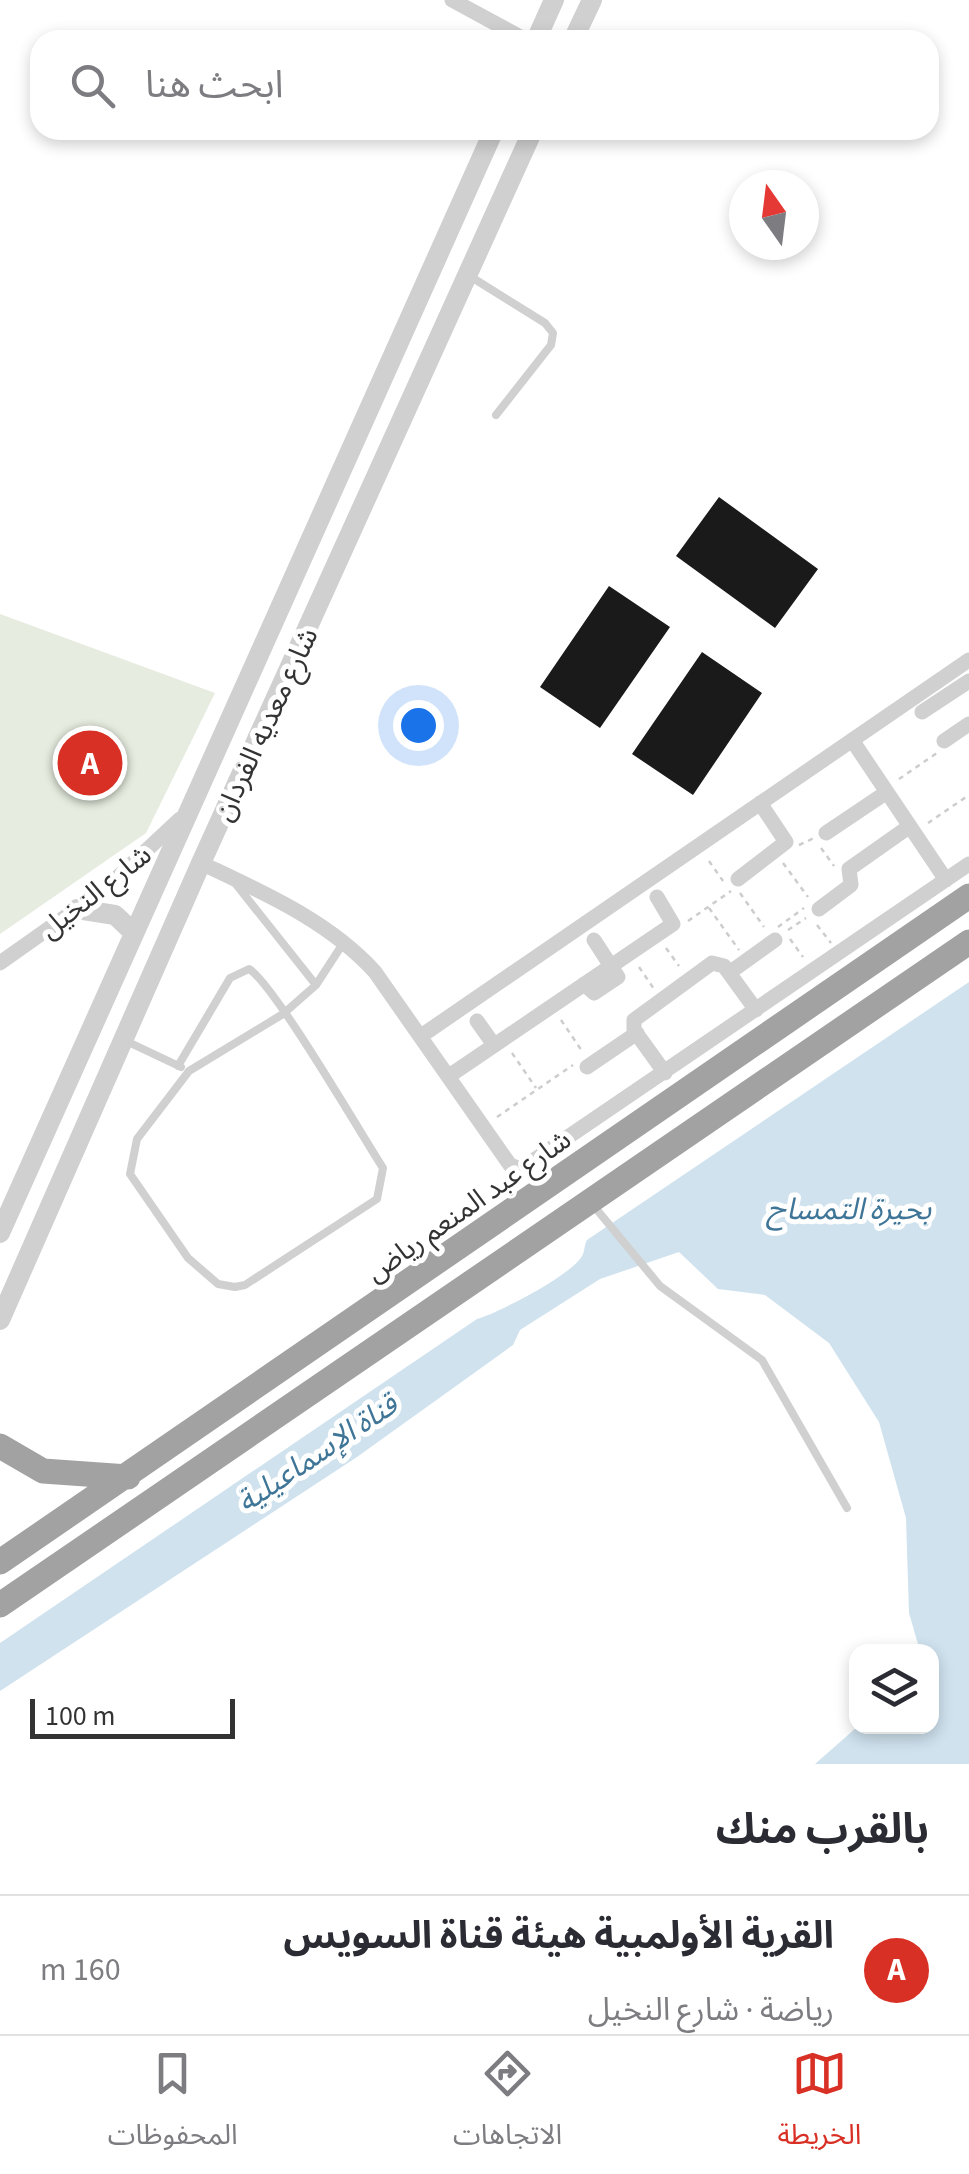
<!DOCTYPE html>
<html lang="ar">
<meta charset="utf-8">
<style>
:root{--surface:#fff;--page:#f7f7f7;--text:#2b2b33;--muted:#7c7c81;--line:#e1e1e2;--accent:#d93025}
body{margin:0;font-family:"Source Sans 3","Noto Sans Arabic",sans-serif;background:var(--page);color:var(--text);direction:rtl}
.controls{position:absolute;right:30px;bottom:30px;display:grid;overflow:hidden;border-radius:20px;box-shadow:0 5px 15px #0003}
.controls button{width:90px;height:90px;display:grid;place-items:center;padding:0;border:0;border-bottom:2px solid var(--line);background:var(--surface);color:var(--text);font:50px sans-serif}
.compass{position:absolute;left:729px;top:170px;width:90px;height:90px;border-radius:50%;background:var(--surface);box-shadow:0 5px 15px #0003;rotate:346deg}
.scale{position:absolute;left:30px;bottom:25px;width:205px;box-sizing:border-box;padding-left:10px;border:5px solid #333;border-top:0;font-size:28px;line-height:35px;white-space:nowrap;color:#333;-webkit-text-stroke:8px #fff;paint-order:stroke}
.you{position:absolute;left:418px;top:725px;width:35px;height:35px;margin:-25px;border:8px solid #fff;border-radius:50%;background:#1a73e8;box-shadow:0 0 0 15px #1a73e833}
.badge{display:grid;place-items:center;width:65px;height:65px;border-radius:50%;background:var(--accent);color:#fff;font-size:32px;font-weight:700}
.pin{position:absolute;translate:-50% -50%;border:5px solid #fff;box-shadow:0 2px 10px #0006}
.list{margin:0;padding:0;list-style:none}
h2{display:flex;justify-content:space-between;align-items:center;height:130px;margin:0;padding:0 40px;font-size:42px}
h2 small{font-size:32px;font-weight:400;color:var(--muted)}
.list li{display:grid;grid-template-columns:65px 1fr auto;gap:30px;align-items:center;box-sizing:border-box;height:140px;padding:0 40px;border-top:2px solid var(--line)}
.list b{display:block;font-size:38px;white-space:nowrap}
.list p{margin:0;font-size:32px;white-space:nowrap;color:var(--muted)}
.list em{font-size:32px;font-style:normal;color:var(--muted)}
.icon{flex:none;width:55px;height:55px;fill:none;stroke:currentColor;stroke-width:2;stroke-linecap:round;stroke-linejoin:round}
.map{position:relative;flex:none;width:969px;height:1764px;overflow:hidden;direction:ltr}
.search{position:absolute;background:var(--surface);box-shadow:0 5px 15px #0003;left:30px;right:30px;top:30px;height:110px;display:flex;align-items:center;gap:25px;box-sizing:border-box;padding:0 35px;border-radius:30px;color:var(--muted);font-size:38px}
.sheet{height:270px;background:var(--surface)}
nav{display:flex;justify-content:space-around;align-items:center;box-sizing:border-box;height:140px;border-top:2px solid var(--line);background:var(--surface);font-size:28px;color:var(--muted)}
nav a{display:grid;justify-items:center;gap:5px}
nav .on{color:var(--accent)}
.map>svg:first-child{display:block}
</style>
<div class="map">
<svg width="969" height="1764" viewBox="0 0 969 1764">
<rect width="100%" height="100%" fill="#fff"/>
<path fill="#e6ecdf" d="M0,614L215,693L146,833L0,934Z"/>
<path fill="#cfe2ee" d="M969,982V1764H815L857,1727L932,1726V1652L920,1651L909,1613L906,1518L879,1422L829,1343L765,1295L718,1289L679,1252L600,1279L520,1330L513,1345L357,1457L0,1691V1643L477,1319C498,1313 572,1275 582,1256C585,1251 584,1245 587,1240Z"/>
<path fill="#1a1a1a" d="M719,497L818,569L775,628L676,556Z
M609,586L670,627L600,728L540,687Z
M702,652L762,693L693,795L632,754Z"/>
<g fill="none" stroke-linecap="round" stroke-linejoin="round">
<path stroke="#cdcdcd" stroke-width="2.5" stroke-dasharray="5 5" stroke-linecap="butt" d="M899,779L937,753
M928,823L969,795
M799,845L814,838
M821,848L834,866
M709,861L723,881
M783,863L808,897
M740,893L764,927
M709,908L739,950
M688,921L731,891
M817,925L831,943
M778,927L804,908
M788,930L806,918
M790,939L803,957
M666,948L679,966
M639,967L654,989
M561,1020L582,1051
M512,1053L536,1088
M497,1117L573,1065"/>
<path stroke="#d0d0d0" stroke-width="8" d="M468,275L545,323L553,333L551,345L496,415
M235,883L316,985
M126,1041L181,1067
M178,1066L230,978L249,969C274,984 361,1134 383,1168L377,1199L245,1285L235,1287L218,1284L188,1258L130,1174L137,1139L189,1071L283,1014L316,985L344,942
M593,1205L660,1286L762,1360L847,1508"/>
<path stroke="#d0d0d0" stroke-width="15" d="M452,0L526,40
M922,712L969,681
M852,740L946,880
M944,741L969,724
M826,833L887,792
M201,863C262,892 329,921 375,972L510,1165L521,1169L969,864
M738,879L786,842L760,803
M819,909L851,885L849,869L910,826
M0,963L106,888L180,819
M729,973L775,940
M584,984L594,993L618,977L594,940
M477,1021L494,1045
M421,1036L969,660
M587,1067L637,1033
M665,1073L634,1030V1020L712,963L724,966L756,1010
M449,1076L673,924L657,897"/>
<path stroke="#d0d0d0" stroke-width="20" d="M536,40L554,0
M573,40L592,0
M77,909L115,915L134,933
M0,1233L494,130
M0,1320L201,863L533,130"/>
<path stroke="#a2a2a2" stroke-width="25" d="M0,1446L43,1471L128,1477
M0,1562L969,896
M0,1605L969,942"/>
</g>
<g text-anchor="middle" stroke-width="10" stroke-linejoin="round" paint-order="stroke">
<g font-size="28" fill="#333" stroke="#fff">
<text transform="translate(265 724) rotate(-65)" y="10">شارع معديه الفردان</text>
<text transform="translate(95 891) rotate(-38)" y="10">شارع النخيل</text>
<text transform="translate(468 1205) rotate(-35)" y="10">شارع عبد المنعم رياض</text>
</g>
<g font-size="30" font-style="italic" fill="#3f7597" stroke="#fff">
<text x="849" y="1219">بحيرة التمساح</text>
<text transform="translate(317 1453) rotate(-34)" y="10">قناة الإسماعيلية</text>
</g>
</g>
</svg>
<div class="controls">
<button><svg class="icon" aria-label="layers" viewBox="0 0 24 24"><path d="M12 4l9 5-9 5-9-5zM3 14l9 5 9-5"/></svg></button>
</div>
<svg class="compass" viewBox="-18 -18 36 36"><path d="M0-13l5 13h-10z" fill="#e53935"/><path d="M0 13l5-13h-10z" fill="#7c7c81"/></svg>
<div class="scale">100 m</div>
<div class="you"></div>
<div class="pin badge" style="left:90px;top:763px">A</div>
<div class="search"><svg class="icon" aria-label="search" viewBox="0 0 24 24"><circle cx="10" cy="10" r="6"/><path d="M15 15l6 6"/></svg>ابحث هنا</div>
</div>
<section class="sheet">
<h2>بالقرب منك<small></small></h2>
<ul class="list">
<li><span class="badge">A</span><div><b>القرية الأولمبية هيئة قناة السويس</b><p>رياضة · شارع النخيل</p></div><em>160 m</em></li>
</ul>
</section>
<nav>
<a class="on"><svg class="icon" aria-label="map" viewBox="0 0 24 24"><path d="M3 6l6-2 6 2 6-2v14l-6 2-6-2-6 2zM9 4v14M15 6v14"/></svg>الخريطة</a>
<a><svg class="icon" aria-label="directions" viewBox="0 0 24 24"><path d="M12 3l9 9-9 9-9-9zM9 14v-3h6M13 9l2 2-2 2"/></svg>الاتجاهات</a>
<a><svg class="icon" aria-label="saved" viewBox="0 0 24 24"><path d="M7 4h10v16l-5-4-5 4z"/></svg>المحفوظات</a>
</nav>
